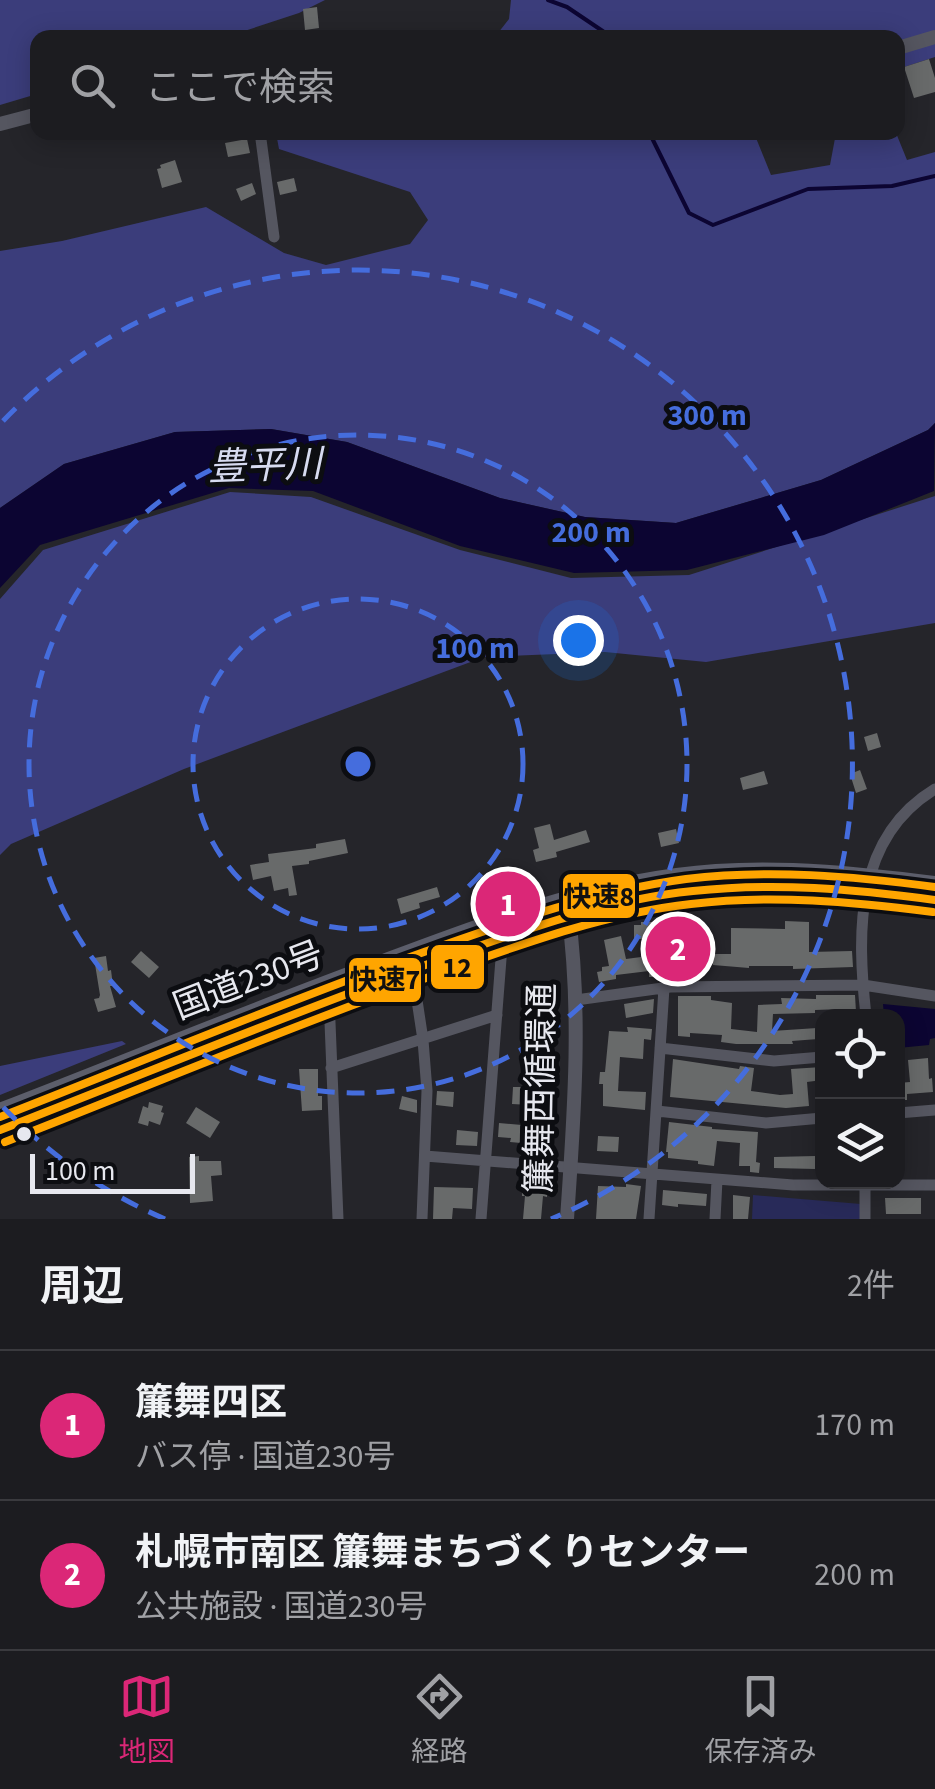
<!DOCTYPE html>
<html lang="ja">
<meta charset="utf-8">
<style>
:root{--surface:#1c1c20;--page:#252529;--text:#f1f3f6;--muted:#a0a1a5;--line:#3a3a3e;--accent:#db2777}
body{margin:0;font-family:"Source Sans 3","Noto Sans JP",sans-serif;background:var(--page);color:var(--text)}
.controls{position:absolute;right:30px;bottom:30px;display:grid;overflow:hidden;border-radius:20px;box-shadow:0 5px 25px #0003}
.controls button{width:90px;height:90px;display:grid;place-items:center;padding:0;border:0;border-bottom:2px solid var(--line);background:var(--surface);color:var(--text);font:50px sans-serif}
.scale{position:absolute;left:30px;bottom:25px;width:165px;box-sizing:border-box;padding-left:10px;border:5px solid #e7e8ef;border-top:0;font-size:28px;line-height:35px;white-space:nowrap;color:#e7e8ef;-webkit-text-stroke:8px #0c0d11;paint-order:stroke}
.you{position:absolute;left:578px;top:640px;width:35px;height:35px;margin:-25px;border:8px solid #fff;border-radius:50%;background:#1a73e8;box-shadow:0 0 0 15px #1a73e833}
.badge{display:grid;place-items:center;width:65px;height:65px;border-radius:50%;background:var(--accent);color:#fff;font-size:32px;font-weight:700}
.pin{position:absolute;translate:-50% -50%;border:5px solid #fff;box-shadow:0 2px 10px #0006}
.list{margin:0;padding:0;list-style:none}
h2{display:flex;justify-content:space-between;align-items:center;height:130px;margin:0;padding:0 40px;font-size:42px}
h2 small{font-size:32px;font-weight:400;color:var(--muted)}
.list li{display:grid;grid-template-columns:65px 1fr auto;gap:30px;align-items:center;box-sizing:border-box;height:150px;padding:0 40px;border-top:2px solid var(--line)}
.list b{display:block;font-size:38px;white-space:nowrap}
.list p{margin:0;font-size:32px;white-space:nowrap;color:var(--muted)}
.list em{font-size:32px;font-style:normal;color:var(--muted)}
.icon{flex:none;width:55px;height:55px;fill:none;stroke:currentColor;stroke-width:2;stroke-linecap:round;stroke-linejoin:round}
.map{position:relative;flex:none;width:935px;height:1219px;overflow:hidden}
.search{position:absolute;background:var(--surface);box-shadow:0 5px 25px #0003;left:30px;right:30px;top:30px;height:110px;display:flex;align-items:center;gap:25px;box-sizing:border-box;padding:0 35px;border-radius:20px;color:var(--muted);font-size:38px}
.sheet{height:430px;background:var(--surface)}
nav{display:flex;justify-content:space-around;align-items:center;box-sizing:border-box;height:140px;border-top:2px solid var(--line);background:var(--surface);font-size:28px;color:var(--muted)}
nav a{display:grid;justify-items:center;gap:5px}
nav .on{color:var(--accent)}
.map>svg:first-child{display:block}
</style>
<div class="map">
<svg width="935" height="1219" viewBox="0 0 935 1219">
<rect width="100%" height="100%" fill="#25252a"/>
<path fill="#282a59" d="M753,1195L861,1204V1219H752Z"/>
<path fill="#3b3d7b" d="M0,0H325L299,13L226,37L38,38L37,94L0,105Z
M511,0H935V57L898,69V38H436L498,33L509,19Z
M276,133H754L771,175L830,165L836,133H896L907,160L935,152V423L928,430L821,480L676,523L585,517L500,498L347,442L271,429L175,432L64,464L0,508V251L62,241L206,207L284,253L326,265L410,244L428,220L410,192L279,149Z
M230,492L311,497L460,550L571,578L689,575L935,496V623L706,662L605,652L484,657L184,769L11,844L0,855V599L43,550Z
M122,1041L126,1044L0,1095V1066Z"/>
<path fill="#0c0532" d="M935,423L934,491L824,535L687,570L574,573L460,546L313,491L229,488L40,545L0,588V508L64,464L175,432L271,429L347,442L500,498L585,517L676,523L821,480L928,430Z
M883,1004L935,1009V1038L930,1039L929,1045L898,1048V1016H884Z"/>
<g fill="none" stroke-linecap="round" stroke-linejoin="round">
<path stroke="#0c0532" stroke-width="4" d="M548,0L567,7L613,38
M649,132L689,213L713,225L808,189L892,186L935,176"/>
</g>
<path fill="#686a6a" d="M317,7L319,28L305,30L303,9Z
M929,59L935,78V92L914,98L904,67Z
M247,139L250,153L228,157L225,143Z
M175,160L182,182L162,188L157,169L161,168L160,165Z
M294,178L297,191L280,195L277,182Z
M252,183L256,194L241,201L236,189Z
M877,733L881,747L868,751L864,737Z
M860,770L867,789L856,793L850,774Z
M764,771L768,784L743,790L740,778Z
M550,824L554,840L586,830L590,842L556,852L557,857L536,862L533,850L539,848L534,828Z
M676,829L679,843L661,847L658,833Z
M345,839L348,853L309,861V864L292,866L297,895L289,896L288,888L274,891L271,876L253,880L250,865L269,862L268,854L316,848V844Z
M437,887L440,897L419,903L420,908L401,914L397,899Z
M684,921L698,922L696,970H669V977H649V971L616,975V979L599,982L597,972L602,971V967L609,966L604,940L621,936L626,959L641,957L642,939H634V925H641V922H666V927H684Z
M785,921L809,922V952L852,951L853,967L793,969V966H749V968L713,965V954H731V928L785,929Z
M141,951L159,967L149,978L131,962Z
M106,956L108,971L111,970L113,986H110L116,1007L98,1012L94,999L99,998L100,995L94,958Z
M537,981H551L553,1019H550L551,1043H538V1019H536Z
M816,995H855L856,1012H842V1009L815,1010V1013L773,1014L772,1031L817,1028L818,1039L792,1041L793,1044H736L721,1042L722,1035L690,1033V1037L678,1036V996H711V1000L732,1003L731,1029L757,1032L758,1005L782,1004L781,998L816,999Z
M654,999L653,1013L626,1018L624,1004Z
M627,1027L652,1029L651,1040L644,1039L643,1059L620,1057L618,1091L646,1092L645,1110L603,1106V1084H599L600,1072H605L609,1031L628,1032Z
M928,1058L929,1079L932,1078L933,1092L907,1094V1100H898V1083L910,1082L908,1060Z
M673,1059L739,1069L740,1066L754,1068L751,1091L780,1095L793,1094L791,1069L822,1067V1080L807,1082L809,1106L786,1108L670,1097Z
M299,1069H318V1096H322V1110L302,1111Z
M513,1087H525V1092L549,1093L548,1128L532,1127L534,1108H529L530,1105L512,1104Z
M437,1091L454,1092L453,1107L436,1105Z
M402,1096L417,1100V1113L399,1109Z
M149,1102L163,1106L161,1112L164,1113L160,1125L149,1121L148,1126L138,1123L143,1106L148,1108Z
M196,1107L220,1122L210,1138L186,1123Z
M669,1122L712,1127V1129L758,1132L756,1162L760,1163L759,1173L750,1172V1166H739L740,1143L717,1141L714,1166L698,1164V1161L668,1158V1152H666Z
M499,1123L522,1125L521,1143L510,1142L511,1138L498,1137Z
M457,1130L478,1132L477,1146L456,1145Z
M598,1136L619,1137L618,1152L597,1151Z
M199,1156V1161H221L222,1175L211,1176L213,1201L190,1203L189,1157Z
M815,1156V1169L774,1168V1157Z
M523,1174L552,1175V1184H548L547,1197L543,1196L541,1219H523L525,1196H522Z
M626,1184L641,1186L636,1219H596L598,1186L626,1187Z
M434,1187L473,1188L472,1209L453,1208L452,1219H433Z
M663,1190L707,1194L706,1206L678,1204V1207L662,1205Z
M733,1195L750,1197L748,1219H733Z
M885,1198H921V1214H886Z"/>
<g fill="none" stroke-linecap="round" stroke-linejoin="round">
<path stroke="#555660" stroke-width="11" d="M260,132L274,237
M412,967L423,1040L427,1091L422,1219
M329,998L338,1219
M576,1000L670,987L863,985L935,996
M866,1016C857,933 854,838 935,789
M660,1048L774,1061L822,1057
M331,1068L497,1015
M657,1111L766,1123L822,1118
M898,1113L935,1110
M425,1156L793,1185H935
M481,1219L503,933
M649,1219L664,988
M715,1219L717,1180
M865,1219V1182"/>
<path stroke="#555660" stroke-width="14" d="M898,48L935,37
M0,124L38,114
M567,1219C574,1116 582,1013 568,910"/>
<path stroke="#5c5e6b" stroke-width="18" d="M0,1112C127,1063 253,1011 381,964C490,923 599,881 716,873C789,868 862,876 935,885
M0,1130C148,1073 295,1010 445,958C514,934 584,909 656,896C747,880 844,887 935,900"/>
<g stroke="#0c0d11" stroke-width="15">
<path id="bus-1" d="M0,1130C144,1074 286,1015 431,963C516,933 603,900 693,891C774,882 855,889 935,900"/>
</g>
<g stroke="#0c0d11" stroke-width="15">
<path id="bus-2" d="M5,1142C146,1087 286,1028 429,977C514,947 601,914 691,904C772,894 853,902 933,912"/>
</g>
<g stroke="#0c0d11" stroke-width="15">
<path id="bus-3" d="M0,1117C141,1062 281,1003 424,952C509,922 596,891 686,879C769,869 853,876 935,887"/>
</g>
<use href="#bus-1" stroke="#ffa500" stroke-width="8"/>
<use href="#bus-2" stroke="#ffa500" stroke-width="8"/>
<use href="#bus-3" stroke="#ffa500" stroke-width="8"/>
</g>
<g fill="none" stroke="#456ddd" stroke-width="5" stroke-dasharray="18 12">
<circle cx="358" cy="764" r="165"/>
<circle cx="358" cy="764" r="329"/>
<path d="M165 1219A494 494 0 0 1 3 1107M3 421A494 494 0 1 1 551 1219"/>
</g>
<circle fill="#e7e8ef" stroke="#0c0d11" stroke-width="4" cx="24" cy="1134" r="9"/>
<g text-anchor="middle" stroke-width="10" stroke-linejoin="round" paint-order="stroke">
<g font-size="35" fill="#e7e8ef" stroke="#0c0d11">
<text transform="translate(248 980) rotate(-21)" y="12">国道230号</text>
<text transform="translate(540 1088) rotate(-89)" y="12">簾舞西循環通</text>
</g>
<g font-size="38" font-style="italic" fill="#d7dbf0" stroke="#0c0d11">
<text transform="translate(265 465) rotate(-2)" y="13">豊平川</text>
</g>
</g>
<circle cx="358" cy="764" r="15" fill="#456ddd" stroke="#0c0d11" stroke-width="5"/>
<g font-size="30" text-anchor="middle" font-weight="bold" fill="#456ddd" stroke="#0c0d11" stroke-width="10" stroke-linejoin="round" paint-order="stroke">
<text x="707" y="425">300 m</text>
<text x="591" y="542">200 m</text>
<text x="475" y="658">100 m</text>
</g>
<g stroke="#0c0d11" stroke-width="4">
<rect x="561" y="872" width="76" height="48" rx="10" fill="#ffa500"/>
<rect x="429" y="943" width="57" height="48" rx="10" fill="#ffa500"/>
<rect x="347" y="956" width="76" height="48" rx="10" fill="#ffa500"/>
</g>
<g font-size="28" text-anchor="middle" font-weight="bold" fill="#111">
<text x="599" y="906">快速8</text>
<text x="457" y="977">12</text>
<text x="385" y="989">快速7</text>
</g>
</svg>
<div class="controls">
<button><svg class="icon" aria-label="locate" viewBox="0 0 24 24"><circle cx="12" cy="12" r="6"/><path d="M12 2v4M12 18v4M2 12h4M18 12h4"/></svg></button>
<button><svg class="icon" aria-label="layers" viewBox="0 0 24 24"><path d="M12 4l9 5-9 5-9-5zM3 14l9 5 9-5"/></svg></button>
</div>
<div class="scale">100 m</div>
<div class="you"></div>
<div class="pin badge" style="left:508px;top:904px">1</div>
<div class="pin badge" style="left:678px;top:949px">2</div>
<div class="search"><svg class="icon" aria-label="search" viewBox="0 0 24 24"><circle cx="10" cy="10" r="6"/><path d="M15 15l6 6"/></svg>ここで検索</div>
</div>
<section class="sheet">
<h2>周辺<small>2件</small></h2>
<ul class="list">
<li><span class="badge">1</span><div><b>簾舞四区</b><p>バス停 · 国道230号</p></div><em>170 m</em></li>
<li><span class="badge">2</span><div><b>札幌市南区 簾舞まちづくりセンター</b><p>公共施設 · 国道230号</p></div><em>200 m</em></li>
</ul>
</section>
<nav>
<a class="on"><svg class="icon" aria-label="map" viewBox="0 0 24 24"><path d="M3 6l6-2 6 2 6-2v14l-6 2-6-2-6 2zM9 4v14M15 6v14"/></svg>地図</a>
<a><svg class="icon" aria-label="directions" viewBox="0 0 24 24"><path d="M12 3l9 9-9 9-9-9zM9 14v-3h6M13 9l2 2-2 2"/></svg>経路</a>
<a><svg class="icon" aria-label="saved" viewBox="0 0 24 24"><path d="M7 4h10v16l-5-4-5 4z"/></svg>保存済み</a>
</nav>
